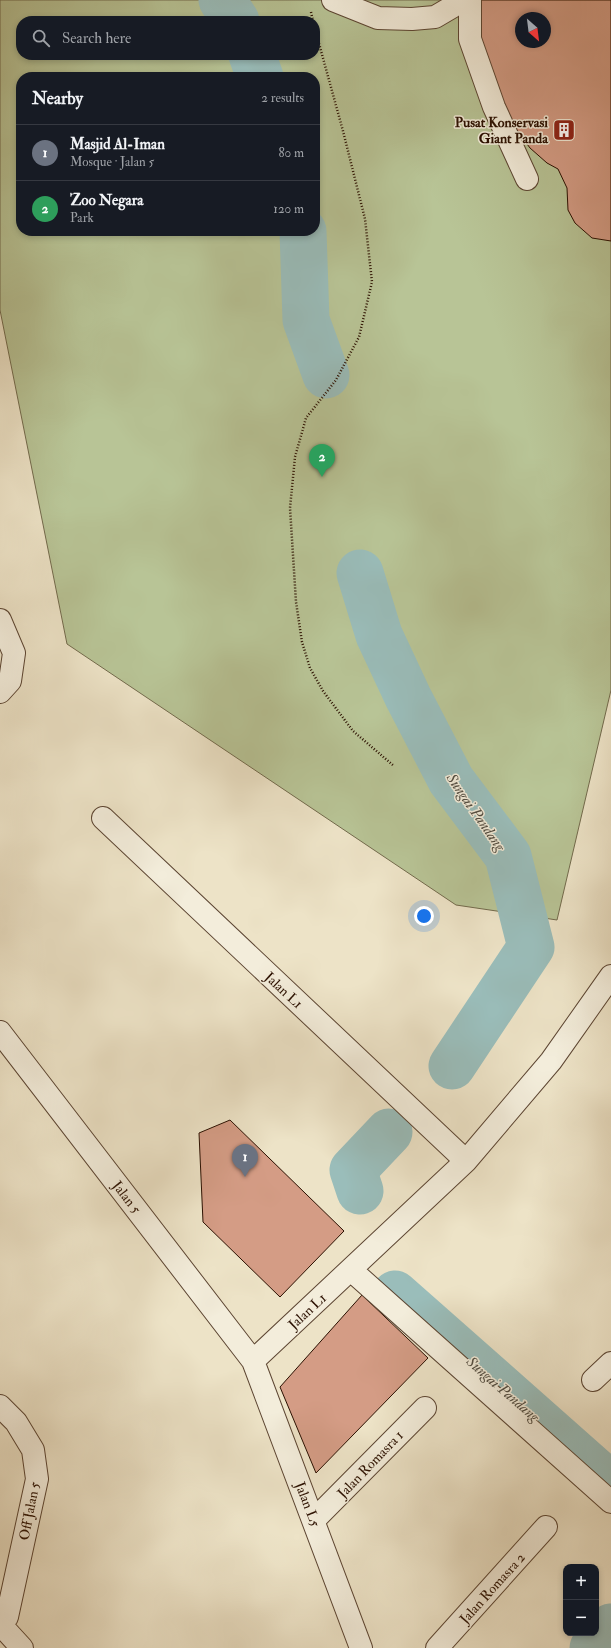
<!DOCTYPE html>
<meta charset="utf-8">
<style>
:root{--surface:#171b24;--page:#20242c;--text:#f1f3f6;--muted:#9ea1a6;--line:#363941;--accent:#0f766e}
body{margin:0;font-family:"IM FELL Double Pica",serif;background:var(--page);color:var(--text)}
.controls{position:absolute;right:12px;bottom:12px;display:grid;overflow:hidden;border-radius:8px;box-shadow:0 2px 6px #0003}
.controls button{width:36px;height:36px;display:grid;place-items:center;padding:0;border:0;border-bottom:1px solid var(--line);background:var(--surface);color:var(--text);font:20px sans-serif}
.compass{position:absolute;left:515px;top:12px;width:36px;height:36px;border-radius:50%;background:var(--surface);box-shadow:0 2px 6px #0003;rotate:152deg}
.you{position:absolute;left:424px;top:916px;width:14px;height:14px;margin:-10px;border:3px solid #fff;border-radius:50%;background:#1a73e8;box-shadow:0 0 0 6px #1a73e833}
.badge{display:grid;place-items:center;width:26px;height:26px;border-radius:50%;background:var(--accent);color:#fff;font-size:13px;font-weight:700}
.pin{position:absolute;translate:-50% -33px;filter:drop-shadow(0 1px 2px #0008)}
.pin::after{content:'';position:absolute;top:21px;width:14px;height:12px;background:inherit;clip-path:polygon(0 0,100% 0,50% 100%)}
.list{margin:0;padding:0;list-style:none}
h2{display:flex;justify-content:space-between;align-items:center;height:52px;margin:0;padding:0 16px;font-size:17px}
h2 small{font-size:13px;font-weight:400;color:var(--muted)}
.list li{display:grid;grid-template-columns:26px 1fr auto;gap:12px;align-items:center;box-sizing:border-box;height:56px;padding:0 16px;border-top:1px solid var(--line)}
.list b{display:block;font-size:15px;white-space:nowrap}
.list p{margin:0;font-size:13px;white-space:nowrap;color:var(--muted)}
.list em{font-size:13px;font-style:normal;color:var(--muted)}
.icon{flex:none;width:22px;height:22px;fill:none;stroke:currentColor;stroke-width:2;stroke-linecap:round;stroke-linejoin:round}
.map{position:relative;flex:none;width:611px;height:1648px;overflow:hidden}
.search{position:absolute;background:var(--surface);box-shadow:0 2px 6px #0003;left:16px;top:16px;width:304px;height:44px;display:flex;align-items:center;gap:10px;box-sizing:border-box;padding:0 14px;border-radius:16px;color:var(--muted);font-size:15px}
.panel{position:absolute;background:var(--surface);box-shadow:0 2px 6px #0003;left:16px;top:72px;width:304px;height:164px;border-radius:16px}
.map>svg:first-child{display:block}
</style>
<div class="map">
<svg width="611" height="1648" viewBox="0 0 611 1648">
<rect width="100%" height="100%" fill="#ede3c7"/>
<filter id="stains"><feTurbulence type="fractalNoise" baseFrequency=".005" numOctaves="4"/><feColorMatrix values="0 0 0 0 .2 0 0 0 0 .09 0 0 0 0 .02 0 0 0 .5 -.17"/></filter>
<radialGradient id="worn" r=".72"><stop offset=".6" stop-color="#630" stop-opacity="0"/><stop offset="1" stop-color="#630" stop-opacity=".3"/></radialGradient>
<path fill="#b8c496" stroke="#726a4c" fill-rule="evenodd" d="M0,0H611V690L557,920L456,905L67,644L0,310ZM521,18H545V42H521ZM21,21H315V55H21ZM21,77H315V231H21Z"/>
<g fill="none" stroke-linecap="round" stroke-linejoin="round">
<path stroke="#9abdba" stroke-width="47" d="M222,0L236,21
M252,55L260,77
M303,231L306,320L326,375
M360,573L379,635L408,697L451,780L508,856L531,947L452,1066
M360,1191L353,1170L389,1132
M395,1294L611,1485
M593,1648L611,1627"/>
</g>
<path fill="#d49c85" stroke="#2b1001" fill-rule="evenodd" d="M478,0H611V241L592,238L575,223L568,210L567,188L558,169L547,163L530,148L507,117L482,52ZM521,18H545V42H521Z
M230,1120L344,1231L280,1297L203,1222L199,1133Z
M362,1295L428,1358L316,1473L280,1387Z"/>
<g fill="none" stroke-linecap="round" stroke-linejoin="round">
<g stroke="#5c4532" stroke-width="24">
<path id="minor" d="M333,0L378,18L412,19L435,17L452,7L456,0
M470,0V39L494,107L527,179
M0,620L14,653L10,681L0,692
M103,818L466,1161
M0,1032L253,1361L361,1648
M351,1270L611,1502
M253,1361L466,1161L551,1061L611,976
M593,1380L611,1363
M0,1406L16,1422L33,1450L37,1479L7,1617L0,1623
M314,1520L425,1408
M0,1624L22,1648
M437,1648L546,1527"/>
</g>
<path stroke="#2b1001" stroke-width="2.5" stroke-dasharray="1 2" stroke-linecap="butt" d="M311,12L313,21
M315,29L343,131L365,219L372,282L359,337L336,380L306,418L295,457L290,508L296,602L302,642L310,668L323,691L353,731L394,766"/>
<use href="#minor" stroke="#f3eddb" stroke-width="22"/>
</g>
<defs>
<g id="building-square" transform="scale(1.15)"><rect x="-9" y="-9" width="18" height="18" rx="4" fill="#8f2418" stroke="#f3eddb"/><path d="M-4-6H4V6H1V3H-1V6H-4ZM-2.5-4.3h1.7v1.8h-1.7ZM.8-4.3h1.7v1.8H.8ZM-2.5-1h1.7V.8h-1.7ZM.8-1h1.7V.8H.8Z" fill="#fff"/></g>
</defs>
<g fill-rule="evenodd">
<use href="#building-square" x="564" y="130"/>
</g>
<g text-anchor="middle" stroke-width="3" stroke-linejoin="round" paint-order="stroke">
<g font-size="14" font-weight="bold" fill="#2b1001" stroke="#f3eddb" text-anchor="end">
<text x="548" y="127">Pusat Konservasi<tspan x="548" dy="16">Giant Panda</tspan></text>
</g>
<g font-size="14" fill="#2b1001" stroke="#f3eddb">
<text transform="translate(284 990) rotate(43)" y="5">Jalan L1</text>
<text transform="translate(127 1197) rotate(52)" y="5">Jalan 5</text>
<text transform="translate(307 1311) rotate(-43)" y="5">Jalan L1</text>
<text transform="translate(370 1464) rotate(-46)" y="5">Jalan Romasra 1</text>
<text transform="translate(308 1504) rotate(69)" y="5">Jalan L5</text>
<text transform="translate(29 1511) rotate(-79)" y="5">Off Jalan 5</text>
<text transform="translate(492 1588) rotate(-48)" y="5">Jalan Romasra 2</text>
</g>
<g font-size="15" font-style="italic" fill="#524d42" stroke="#f3eddb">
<text transform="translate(476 812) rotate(55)" y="5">Sungai Pandang</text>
<text transform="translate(503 1389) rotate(41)" y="5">Sungai Pandang</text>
</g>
</g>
<rect width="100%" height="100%" filter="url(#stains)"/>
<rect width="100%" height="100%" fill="url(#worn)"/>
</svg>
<div class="controls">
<button>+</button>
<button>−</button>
</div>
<svg class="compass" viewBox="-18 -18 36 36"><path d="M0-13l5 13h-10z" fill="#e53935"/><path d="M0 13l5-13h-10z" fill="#9ea1a6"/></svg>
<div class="you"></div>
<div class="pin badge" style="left:245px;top:1177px;background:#6b7280">1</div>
<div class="pin badge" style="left:322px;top:477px;background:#2e9e5b">2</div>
<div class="search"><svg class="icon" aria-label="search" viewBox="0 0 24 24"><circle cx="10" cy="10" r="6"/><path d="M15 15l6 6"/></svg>Search here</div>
<section class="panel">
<h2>Nearby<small>2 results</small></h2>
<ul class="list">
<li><span class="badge" style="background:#6b7280">1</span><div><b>Masjid Al-Iman</b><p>Mosque · Jalan 5</p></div><em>80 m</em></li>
<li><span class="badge" style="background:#2e9e5b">2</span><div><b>Zoo Negara</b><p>Park</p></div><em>120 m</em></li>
</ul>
</section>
</div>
